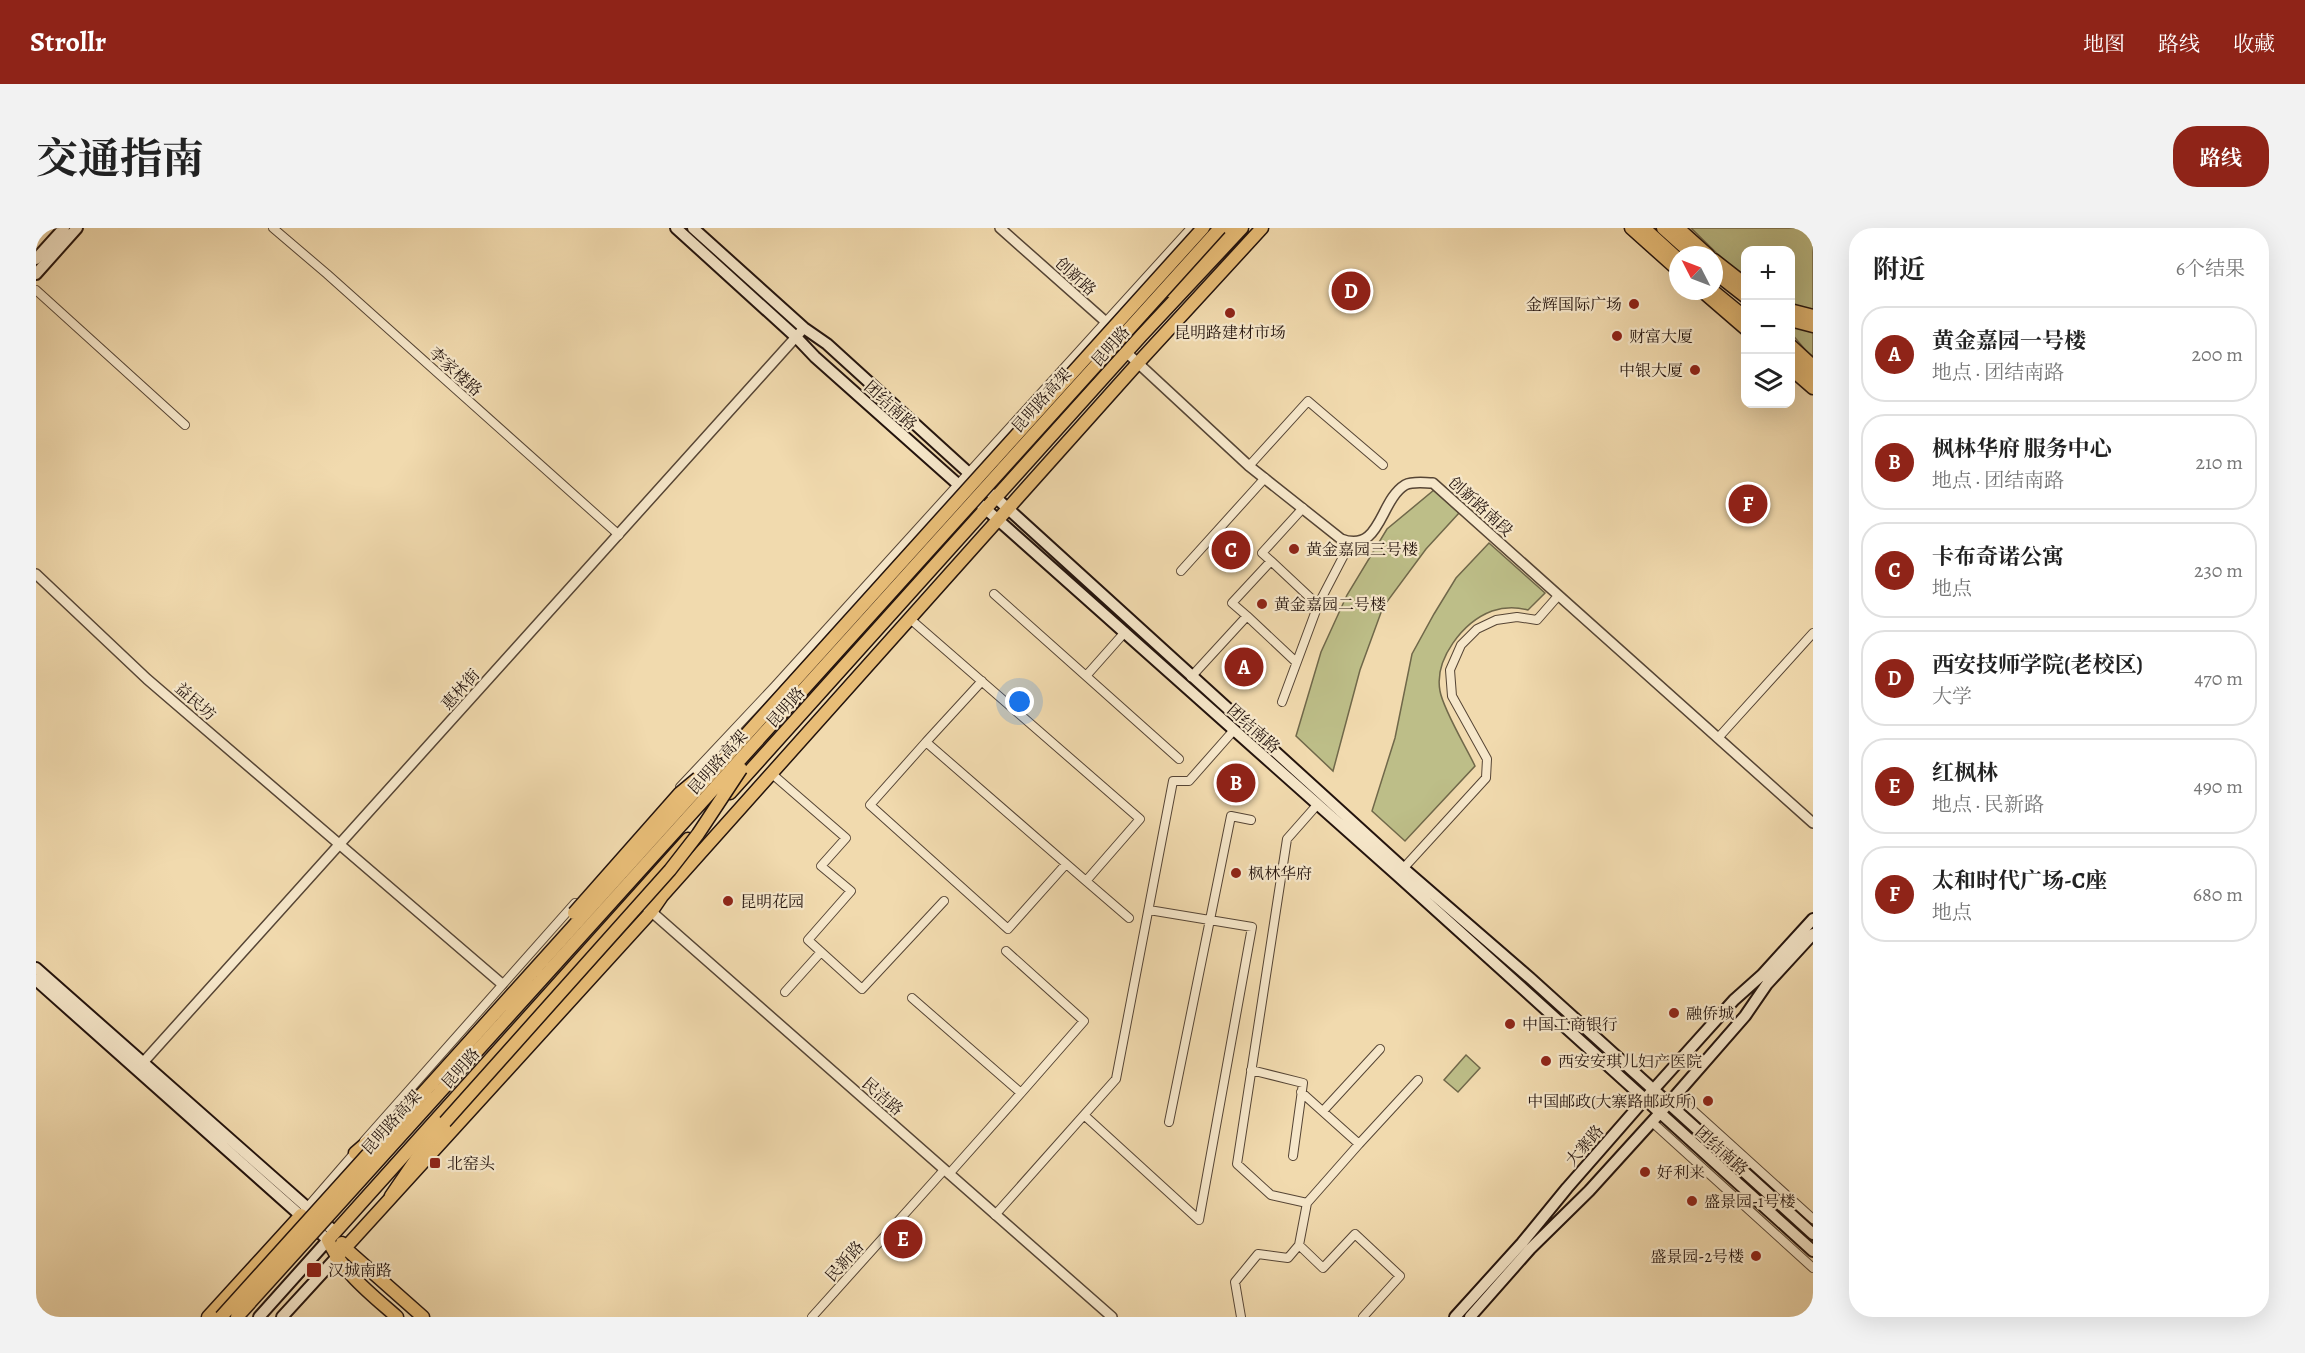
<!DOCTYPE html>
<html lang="zh">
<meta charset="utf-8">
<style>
:root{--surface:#fff;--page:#f2f2f2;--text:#222;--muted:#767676;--line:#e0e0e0;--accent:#8f2418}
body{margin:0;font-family:Alegreya,"Noto Serif SC",serif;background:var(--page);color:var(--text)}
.controls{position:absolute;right:18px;top:18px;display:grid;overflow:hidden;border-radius:12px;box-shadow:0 6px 24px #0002}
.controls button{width:54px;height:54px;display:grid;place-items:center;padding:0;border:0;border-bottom:2px solid var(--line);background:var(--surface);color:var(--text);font:30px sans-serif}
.compass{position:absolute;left:1633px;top:18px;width:54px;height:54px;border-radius:50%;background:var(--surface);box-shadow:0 6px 24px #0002;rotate:312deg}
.you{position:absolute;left:984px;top:474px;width:21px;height:21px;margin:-15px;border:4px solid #fff;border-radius:50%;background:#1a73e8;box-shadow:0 0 0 9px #1a73e833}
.badge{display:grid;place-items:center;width:39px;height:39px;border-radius:50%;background:var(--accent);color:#fff;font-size:20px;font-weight:700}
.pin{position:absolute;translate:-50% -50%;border:3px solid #fff;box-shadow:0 2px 6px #0006}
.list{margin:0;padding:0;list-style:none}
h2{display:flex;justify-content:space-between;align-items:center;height:78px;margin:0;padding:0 24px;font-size:26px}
h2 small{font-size:20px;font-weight:400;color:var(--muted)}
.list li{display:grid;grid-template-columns:39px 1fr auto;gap:18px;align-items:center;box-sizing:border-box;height:96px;margin:0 12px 12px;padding:0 12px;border:2px solid var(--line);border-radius:24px}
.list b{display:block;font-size:22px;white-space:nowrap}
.list p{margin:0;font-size:20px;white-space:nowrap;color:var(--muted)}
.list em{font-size:20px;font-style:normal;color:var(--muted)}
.icon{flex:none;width:33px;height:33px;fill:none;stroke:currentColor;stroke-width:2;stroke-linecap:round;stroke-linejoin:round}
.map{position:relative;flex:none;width:1777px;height:1089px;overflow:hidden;border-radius:24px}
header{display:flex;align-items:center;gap:36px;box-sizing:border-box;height:84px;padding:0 30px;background:var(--accent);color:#fff}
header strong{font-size:28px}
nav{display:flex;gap:33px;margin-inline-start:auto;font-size:21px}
.intro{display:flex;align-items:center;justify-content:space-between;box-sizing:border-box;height:144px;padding:0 36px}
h1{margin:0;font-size:42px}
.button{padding:15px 27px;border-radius:24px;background:var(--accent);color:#fff;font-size:21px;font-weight:700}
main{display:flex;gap:36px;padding:0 36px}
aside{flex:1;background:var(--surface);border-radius:24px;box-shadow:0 6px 24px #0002}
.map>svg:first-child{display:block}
</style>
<header>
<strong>Strollr</strong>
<nav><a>地图</a><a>路线</a><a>收藏</a></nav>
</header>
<div class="intro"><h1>交通指南</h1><a class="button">路线</a></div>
<main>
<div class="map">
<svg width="1777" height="1089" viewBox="0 0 1777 1089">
<rect width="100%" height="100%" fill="#f1daae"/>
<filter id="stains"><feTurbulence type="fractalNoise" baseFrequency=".00333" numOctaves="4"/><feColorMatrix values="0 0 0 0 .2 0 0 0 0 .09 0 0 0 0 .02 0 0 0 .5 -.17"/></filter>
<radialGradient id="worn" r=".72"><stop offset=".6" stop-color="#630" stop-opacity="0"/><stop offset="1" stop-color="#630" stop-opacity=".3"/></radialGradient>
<path fill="#bdbe88" stroke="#70684a" stroke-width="1.5" d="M1655,0H1777V131L1755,105L1754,22H1710L1709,53Z
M1398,262L1423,285L1390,321L1347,379L1324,442L1297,543L1260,508L1285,424L1311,367L1351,301Z
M1453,315L1509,365L1492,382C1481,379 1468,379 1456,383C1427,394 1398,431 1404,463C1407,481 1430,519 1439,538L1369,613L1336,583L1359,510L1376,426L1398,386L1420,350Z
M1430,827L1444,840L1422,864L1408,852Z"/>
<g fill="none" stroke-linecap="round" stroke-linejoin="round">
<g stroke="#564535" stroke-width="10">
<path id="minor" d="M237,0L291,46L583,307
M0,62L149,197
M1213,238L1272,173L1347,237
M1235,333L1282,377
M1145,343L1229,250
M958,366L1050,448
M1211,388L1260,434
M873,390L1104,591L1050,653L890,514L946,453
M1089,404L1050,448L1143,531
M1155,449L1211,388L1196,375L1235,333L1226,325L1267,280
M1246,474L1282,377L1308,327
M1682,510L1777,405
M890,514L834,577L972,701L1030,636
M735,545L810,610L785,638L815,663L772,712L826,761L908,673
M644,559L739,458L1155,0
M1364,644L1450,550L1451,531L1416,468L1414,442L1425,417L1441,401L1460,392L1481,389L1501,392L1522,368
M1050,653L1093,690
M1113,682L1216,699L1163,992
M970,723L1048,793L985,865
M749,764L785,724
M876,770L985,865L913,946
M1215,842L1267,855L1257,928
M1265,864L1323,916L1382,852
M1640,867L1777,991
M1287,883L1344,821
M1048,887L1163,992
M1133,894L1195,588L1215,592
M1616,894L1777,1040
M328,913L539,675
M1323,916L1271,975L1263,1017L1287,1040L1319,1006L1364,1048L1327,1089
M1271,975L1235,967L1201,936L1251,611L1281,577
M268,983L321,922
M959,987L1080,851L1137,553H1153L1198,502
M776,1089L908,942
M1205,1089L1199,1054L1222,1026L1252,1030L1263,1017"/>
</g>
<g stroke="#564535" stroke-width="12">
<path id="tertiary" d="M964,0L1070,94
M1090,124L1213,238L1305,311C1345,326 1343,273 1369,257C1377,253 1388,255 1397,255L1777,595
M0,346L111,451L466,756
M601,671L1076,1089
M103,839L768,100"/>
</g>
<g stroke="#23130d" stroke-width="14">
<path id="secondary" d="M640,0L760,109L779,129L1361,647L1777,1023
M657,0L768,100L791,116L1367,640L1494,750L1777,1006
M0,31L28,0
M0,46L41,0
M0,740L299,1004
M0,752L292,1012L223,1089
M246,1089L300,1030
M1419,1089L1486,1015L1531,960L1608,872L1698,772L1726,747L1777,691
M1434,1089L1494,1021L1553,963L1633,875L1709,788L1731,756L1777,706"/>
</g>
<g stroke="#23130d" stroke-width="15">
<path id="primary" d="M1595,0L1642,42
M1666,63L1710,101
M1754,117L1777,138
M1754,140L1777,160
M694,565L1105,108L1206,0
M306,1015L309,1020L387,1089
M300,1030L615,684L626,668L1102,135L1226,0
M361,1089C335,1066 307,1045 292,1012L652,611"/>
</g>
<g stroke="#23130d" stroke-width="15">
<path id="trunk" d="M1608,0L1642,31
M1627,0L1657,27
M1642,0L1672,27
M1678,32L1710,57
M1678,44L1710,69
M1133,63L1198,0
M1677,63L1710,90
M1754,82L1777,88
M1754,92L1777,98
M1754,127L1777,147
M319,925L350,898
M355,968L392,914L409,894
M172,1089L265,987"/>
</g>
<use href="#minor" stroke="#f6e7ca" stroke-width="8"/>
<use href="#tertiary" stroke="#f6e7ca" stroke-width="9"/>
<use href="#secondary" stroke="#f6e7ca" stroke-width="10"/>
<use href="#primary" stroke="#e8bd77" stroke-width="12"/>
<use href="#trunk" stroke="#e8bd77" stroke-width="12"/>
<g stroke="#23130d" stroke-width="15" stroke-linecap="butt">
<path id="trunk-bridge" d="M538,685L644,565L662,550
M409,894L634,642L662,606L705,541
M185,1089L1167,0
M201,1089L1184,0"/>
</g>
<use href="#trunk-bridge" stroke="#e8bd77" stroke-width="12"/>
</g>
<g fill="#8f2418" stroke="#f6e7ca" stroke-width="2">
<circle cx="1598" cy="76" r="6"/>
<circle cx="1194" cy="85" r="6"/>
<circle cx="1581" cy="108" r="6"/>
<circle cx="1659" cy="142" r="6"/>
<circle cx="1258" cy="321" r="6"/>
<circle cx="1226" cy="376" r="6"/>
<circle cx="1200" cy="645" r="6"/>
<circle cx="692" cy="673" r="6"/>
<circle cx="1638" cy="785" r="6"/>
<circle cx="1474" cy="796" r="6"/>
<circle cx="1510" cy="833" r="6"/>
<circle cx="1672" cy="873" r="6"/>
<rect x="393" y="929" width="12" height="12" rx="3"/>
<circle cx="1609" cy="944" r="6"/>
<circle cx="1656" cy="973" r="6"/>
<circle cx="1720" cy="1028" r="6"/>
<rect x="270" y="1034" width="16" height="16" rx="3"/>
</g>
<g text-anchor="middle" stroke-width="4.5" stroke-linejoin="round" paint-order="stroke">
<g font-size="16" fill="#23130d" stroke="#f6e7ca">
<text transform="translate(1040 48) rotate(42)" y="6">创新路</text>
<text transform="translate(1074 118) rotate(-48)" y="6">昆明路</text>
<text transform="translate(420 143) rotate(42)" y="6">李家楼路</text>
<text transform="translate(1005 172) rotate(-48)" y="6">昆明路高架</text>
<text transform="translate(855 177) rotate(42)" y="6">团结南路</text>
<text transform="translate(1445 278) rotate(42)" y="6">创新路南段</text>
<text transform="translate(424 461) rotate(-48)" y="6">惠林街</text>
<text transform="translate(160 473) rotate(41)" y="6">益民坊</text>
<text transform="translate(749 479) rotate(-48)" y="6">昆明路</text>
<text transform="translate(1218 500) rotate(42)" y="6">团结南路</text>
<text transform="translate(681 534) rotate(-48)" y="6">昆明路高架</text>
<text transform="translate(424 840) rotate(-48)" y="6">昆明路</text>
<text transform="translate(847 868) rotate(41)" y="6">民洁路</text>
<text transform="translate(355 894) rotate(-48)" y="6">昆明路高架</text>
<text transform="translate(1548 917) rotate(-49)" y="6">大寨路</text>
<text transform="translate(1686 922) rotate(42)" y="6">团结南路</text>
<text transform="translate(808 1033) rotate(-48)" y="6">民新路</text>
</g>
<g font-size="16" fill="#23130d" stroke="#f6e7ca" text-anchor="start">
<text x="1586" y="82" text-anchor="end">金辉国际广场</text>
<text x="1194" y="110" text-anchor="middle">昆明路建材市场</text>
<text x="1593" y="114">财富大厦</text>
<text x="1647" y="148" text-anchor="end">中银大厦</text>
<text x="1270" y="327">黄金嘉园三号楼</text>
<text x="1238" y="382">黄金嘉园二号楼</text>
<text x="1212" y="651">枫林华府</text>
<text x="704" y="679">昆明花园</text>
<text x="1650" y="791">融侨城</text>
<text x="1486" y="802">中国工商银行</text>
<text x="1522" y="839">西安安琪儿妇产医院</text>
<text x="1660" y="879" text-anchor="end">中国邮政(大寨路邮政所)</text>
<text x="411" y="941">北窑头</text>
<text x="1621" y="950">好利来</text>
<text x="1668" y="979">盛景园-1号楼</text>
<text x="1708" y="1034" text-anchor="end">盛景园-2号楼</text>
<text x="292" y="1048">汉城南路</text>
</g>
</g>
<rect width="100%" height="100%" filter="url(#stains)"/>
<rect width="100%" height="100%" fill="url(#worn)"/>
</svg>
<div class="controls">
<button>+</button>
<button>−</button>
<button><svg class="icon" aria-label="layers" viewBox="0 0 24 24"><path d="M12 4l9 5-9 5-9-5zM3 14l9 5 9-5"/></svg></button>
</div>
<svg class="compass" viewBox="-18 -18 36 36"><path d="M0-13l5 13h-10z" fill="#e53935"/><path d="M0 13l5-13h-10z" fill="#767676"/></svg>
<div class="you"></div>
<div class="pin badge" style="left:1208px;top:439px">A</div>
<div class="pin badge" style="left:1200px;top:555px">B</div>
<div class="pin badge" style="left:1195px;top:322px">C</div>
<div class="pin badge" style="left:1315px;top:63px">D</div>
<div class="pin badge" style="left:867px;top:1011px">E</div>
<div class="pin badge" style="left:1712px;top:276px">F</div>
</div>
<aside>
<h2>附近<small>6个结果</small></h2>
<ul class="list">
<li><span class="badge">A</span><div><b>黄金嘉园一号楼</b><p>地点 · 团结南路</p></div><em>200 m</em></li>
<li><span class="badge">B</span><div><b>枫林华府 服务中心</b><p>地点 · 团结南路</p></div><em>210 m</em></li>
<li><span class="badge">C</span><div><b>卡布奇诺公寓</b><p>地点</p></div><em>230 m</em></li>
<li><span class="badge">D</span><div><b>西安技师学院(老校区)</b><p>大学</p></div><em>470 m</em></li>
<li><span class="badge">E</span><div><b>红枫林</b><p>地点 · 民新路</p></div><em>490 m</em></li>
<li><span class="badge">F</span><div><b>太和时代广场-C座</b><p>地点</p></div><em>680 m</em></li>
</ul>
</aside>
</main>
